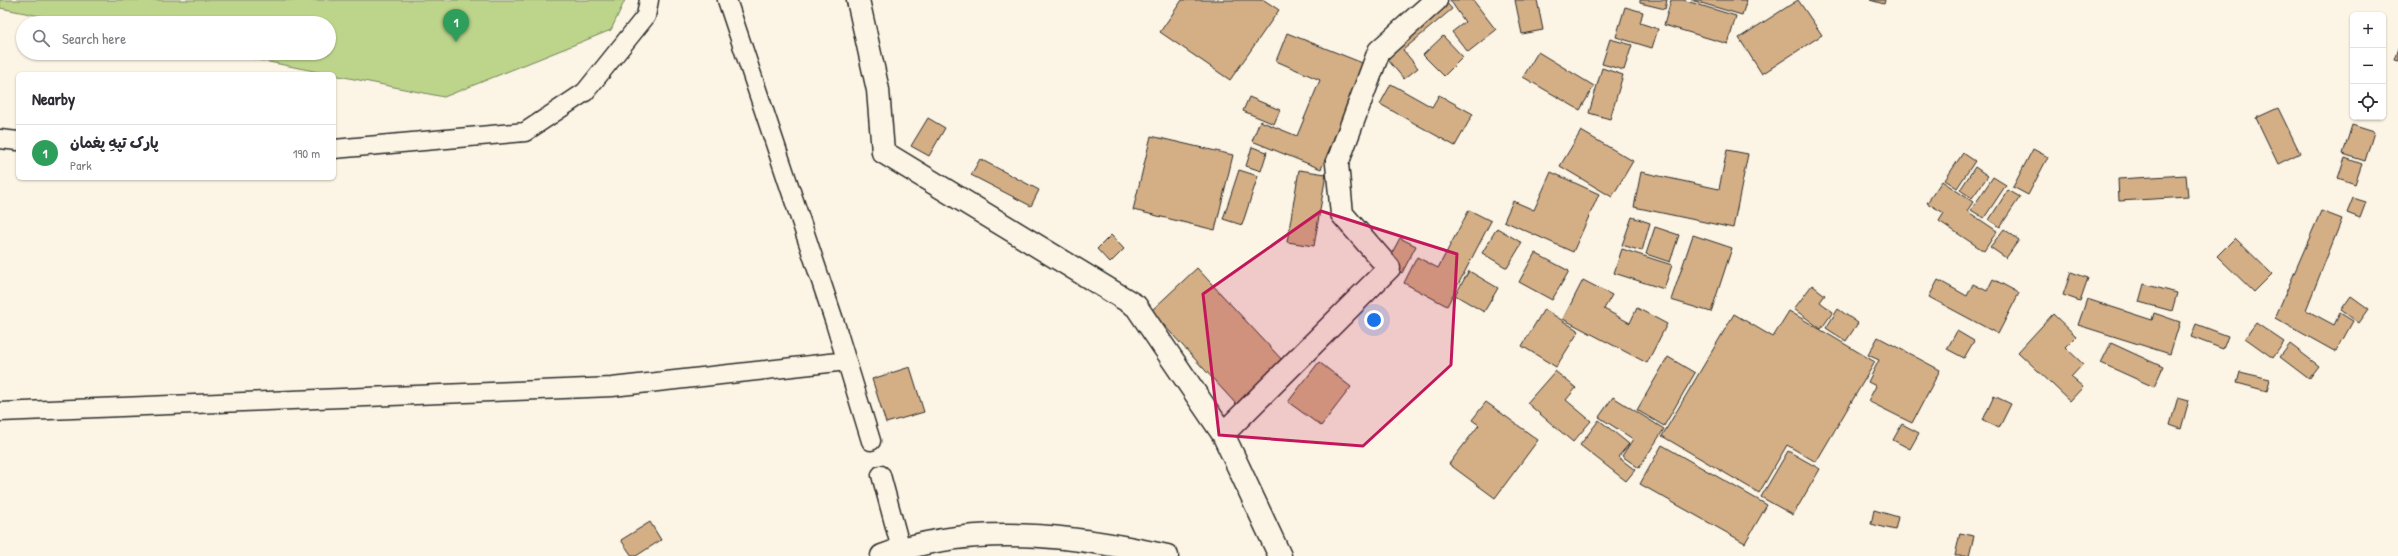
<!DOCTYPE html>
<meta charset="utf-8">
<style>
:root{--surface:#fff;--page:#f7f7f7;--text:#2b2b33;--muted:#7c7c81;--line:#e1e1e2;--accent:#2563eb}
body{margin:0;font-family:"Patrick Hand","Playpen Sans Arabic",sans-serif;background:var(--page);color:var(--text)}
.controls{position:absolute;right:12px;top:12px;display:grid;overflow:hidden;border-radius:6px;box-shadow:0 1px 3px #0004}
.controls button{width:36px;height:36px;display:grid;place-items:center;padding:0;border:0;border-bottom:1px solid var(--line);background:var(--surface);color:var(--text);font:20px sans-serif}
.you{position:absolute;left:1374px;top:320px;width:14px;height:14px;margin:-10px;border:3px solid #fff;border-radius:50%;background:#1a73e8;box-shadow:0 0 0 6px #1a73e833}
.badge{display:grid;place-items:center;width:26px;height:26px;border-radius:50%;background:var(--accent);color:#fff;font-size:13px;font-weight:700}
.pin{position:absolute;translate:-50% -33px;filter:drop-shadow(0 1px 2px #0008)}
.pin::after{content:'';position:absolute;top:21px;width:14px;height:12px;background:inherit;clip-path:polygon(0 0,100% 0,50% 100%)}
.list{margin:0;padding:0;list-style:none}
h2{display:flex;justify-content:space-between;align-items:center;height:52px;margin:0;padding:0 16px;font-size:17px}
h2 small{font-size:13px;font-weight:400;color:var(--muted)}
.list li{display:grid;grid-template-columns:26px 1fr auto;gap:12px;align-items:center;box-sizing:border-box;height:56px;padding:0 16px;border-top:1px solid var(--line)}
.list b{display:block;font-size:15px;white-space:nowrap}
.list p{margin:0;font-size:13px;white-space:nowrap;color:var(--muted)}
.list em{font-size:13px;font-style:normal;color:var(--muted)}
.icon{flex:none;width:22px;height:22px;fill:none;stroke:currentColor;stroke-width:2;stroke-linecap:round;stroke-linejoin:round}
.map{position:relative;flex:none;width:2398px;height:556px;overflow:hidden}
.search{position:absolute;background:var(--surface);box-shadow:0 1px 3px #0004;left:16px;top:16px;width:320px;height:44px;display:flex;align-items:center;gap:10px;box-sizing:border-box;padding:0 14px;border-radius:22px;color:var(--muted);font-size:15px}
.panel{position:absolute;background:var(--surface);box-shadow:0 1px 3px #0004;left:16px;top:72px;width:320px;height:108px;border-radius:6px}
.map>svg:first-child{display:block}
</style>
<div class="map">
<svg width="2398" height="556" viewBox="0 0 2398 556">
<rect width="100%" height="100%" fill="#fcf5e5"/>
<filter id="ink" filterUnits="userSpaceOnUse"><feTurbulence type="fractalNoise" baseFrequency=".025" numOctaves="2"/><feDisplacementMap in="SourceGraphic" scale="8" xChannelSelector="R" yChannelSelector="G"/><feConvolveMatrix kernelMatrix="1 2 1 2 8 2 1 2 1" color-interpolation-filters="sRGB"/></filter>
<g filter="url(#ink)">
<path fill="#bdd58b" stroke="#74805b" d="M0,0H625L611,30L444,97L224,53H329V23H75L0,8Z"/>
<path fill="#d4af86" stroke="#2b2b2b" d="M1182,0H1264L1279,10L1230,80L1160,32Z
M1444,0L1452,9L1403,50L1418,68L1404,79L1382,53Z
M1450,0H1473L1496,30L1468,52L1452,32L1465,22Z
M1515,0H1537L1543,30L1522,34Z
M1640,0H1667L1665,9L1640,3Z
M1671,0H1683L1736,16L1728,44L1664,25Z
M1691,0H1747L1742,15Z
M1798,0L1822,35L1762,74L1739,38Z
M1870,0H1885L1884,4Z
M1625,7L1643,12L1640,23L1658,29L1652,48L1616,37Z
M1287,33L1365,64L1321,169L1252,141L1260,121L1297,136L1320,80L1276,61Z
M1443,36L1463,57L1444,76L1423,55Z
M1610,39L1632,45L1624,70L1602,64Z
M2398,48V61L2394,60Z
M1538,52L1594,86L1580,110L1523,77Z
M1602,68L1623,75L1610,119L1589,113Z
M1391,84L1432,107L1439,95L1473,114L1455,146L1380,104Z
M1249,97L1280,110L1274,124L1243,111Z
M2278,108L2300,153L2278,164L2256,118Z
M928,118L945,128L929,156L911,146Z
M2352,125L2374,132L2365,161L2343,154Z
M1581,131L1633,161L1612,197L1560,166Z
M1151,136L1233,155L1215,230L1133,210Z
M1252,147L1267,152L1261,171L1246,166Z
M2033,149L2048,157L2028,195L2013,187Z
M1727,150L1748,154L1733,228L1634,207L1641,172L1719,189Z
M1963,153L1975,161L1957,188L1945,180Z
M2345,158L2362,164L2355,184L2338,178Z
M980,159L1039,190L1031,206L971,175Z
M1975,167L1988,176L1972,198L1960,190Z
M1239,170L1258,176L1242,225L1223,219Z
M1299,170L1326,174L1314,246L1287,242Z
M1551,172L1599,194L1573,252L1504,221L1513,201L1534,210Z
M2186,175L2188,197L2119,201L2118,179Z
M1993,177L2006,185L1984,218L1971,210Z
M1942,181L1973,202L1967,211L1997,231L1984,251L1939,221L1944,213L1927,203Z
M2008,190L2020,197L2000,227L1989,220Z
M2353,198L2366,202L2360,218L2347,213Z
M1469,210L1491,221L1447,306L1404,283L1417,257L1438,268Z
M2321,211L2342,219L2306,310L2334,325L2340,313L2353,321L2336,352L2275,318Z
M1632,217L1650,223L1642,251L1622,245Z
M1655,227L1679,235L1670,262L1646,254Z
M1497,228L1522,243L1507,268L1482,253Z
M2004,229L2019,240L2006,258L1990,247Z
M1111,235L1124,249L1110,263L1097,249Z
M1693,235L1732,248L1711,312L1671,300Z
M1400,238L1416,246L1402,273L1386,264Z
M2235,238L2272,274L2254,292L2217,256Z
M1622,249L1672,265L1664,289L1614,273Z
M1535,253L1569,271L1552,300L1519,282Z
M1197,268L1283,361L1236,404L1151,311Z
M1469,271L1498,288L1484,312L1455,295Z
M2071,272L2088,278L2080,301L2063,295Z
M1993,279L2019,293L1998,334L1929,297L1938,280L1967,296L1973,284L1987,291Z
M1583,280L1612,295L1604,309L1630,323L1637,308L1667,324L1647,363L1563,319Z
M2144,284L2177,293L2172,311L2139,302Z
M1812,285L1825,295L1820,302L1833,312L1821,329L1794,309Z
M2351,296L2369,309L2359,323L2341,310Z
M2087,299L2152,320L2154,313L2180,322L2170,354L2078,325Z
M1544,309L1579,331L1556,367L1522,346Z
M1838,309L1858,323L1846,341L1826,328Z
M1789,311L1875,362L1816,462L1787,445L1759,493L1662,436L1734,314L1773,337Z
M2053,314L2076,336L2065,347L2083,364L2071,377L2083,387L2070,401L2018,352Z
M2256,323L2284,342L2273,358L2245,338Z
M2196,324L2228,336L2223,349L2191,337Z
M1957,331L1974,341L1964,358L1947,349Z
M1878,337L1940,370L1912,423L1868,401L1876,386L1868,382L1879,360L1868,355Z
M2111,343L2163,367L2154,387L2101,363Z
M2290,344L2319,366L2309,379L2280,357Z
M1668,357L1695,373L1664,426L1637,410Z
M1319,362L1351,387L1321,426L1288,402Z
M910,367L924,412L886,423L872,379Z
M1555,371L1576,388L1566,400L1591,421L1573,442L1527,403Z
M2240,372L2270,379L2267,391L2237,383Z
M1994,396L2011,404L1999,428L1983,420Z
M1613,397L1664,429L1639,468L1622,456L1633,439L1599,417Z
M2178,397L2189,400L2181,429L2170,425Z
M1486,402L1538,440L1495,498L1449,464L1479,425L1472,420Z
M1599,420L1629,444L1618,457L1635,470L1626,481L1580,445Z
M1902,424L1919,433L1910,449L1893,440Z
M1662,445L1767,505L1745,543L1640,484Z
M1788,451L1820,469L1793,515L1761,497Z
M1874,510L1898,517L1895,530L1871,524Z
M650,522L661,540L636,556H632L621,540Z
M1960,533L1974,536L1969,556H1955Z"/>
<g fill="none" stroke-linecap="round" stroke-linejoin="round">
<g stroke="#2b2b2b" stroke-width="21">
<path id="lane" d="M727,0L835,323L871,441
M0,139L18,141
M334,149L525,132L585,92L646,16L649,0
M0,412L612,387L847,361
M881,475L901,549"/>
</g>
<g stroke="#2b2b2b" stroke-width="25">
<path id="street" d="M858,0L878,90L883,152L1136,306L1223,434L1280,556
M1223,434L1389,268L1342,214L1337,164L1379,51L1436,0"/>
</g>
<g stroke="#2b2b2b" stroke-width="25">
<path id="secondary" d="M882,556C972,522 1075,535 1167,556"/>
</g>
<use href="#lane" stroke="#fcf5e5" stroke-width="18"/>
<use href="#street" stroke="#fcf5e5" stroke-width="22"/>
<use href="#secondary" stroke="#fcf5e5" stroke-width="22"/>
</g>
</g>
<path fill="#c2185b" fill-opacity="0.2" stroke="#c2185b" stroke-width="3" stroke-linejoin="round" d="M1321,211L1457,254L1451,365L1363,446L1219,435L1203,294Z"/>
</svg>
<div class="controls">
<button>+</button>
<button>−</button>
<button><svg class="icon" aria-label="locate" viewBox="0 0 24 24"><circle cx="12" cy="12" r="6"/><path d="M12 2v4M12 18v4M2 12h4M18 12h4"/></svg></button>
</div>
<div class="you"></div>
<div class="pin badge" style="left:456px;top:42px;background:#2e9e5b">1</div>
<div class="search"><svg class="icon" aria-label="search" viewBox="0 0 24 24"><circle cx="10" cy="10" r="6"/><path d="M15 15l6 6"/></svg>Search here</div>
<section class="panel">
<h2>Nearby<small></small></h2>
<ul class="list">
<li><span class="badge" style="background:#2e9e5b">1</span><div><b>پارک تپهِ پغمان</b><p>Park</p></div><em>190 m</em></li>
</ul>
</section>
</div>
